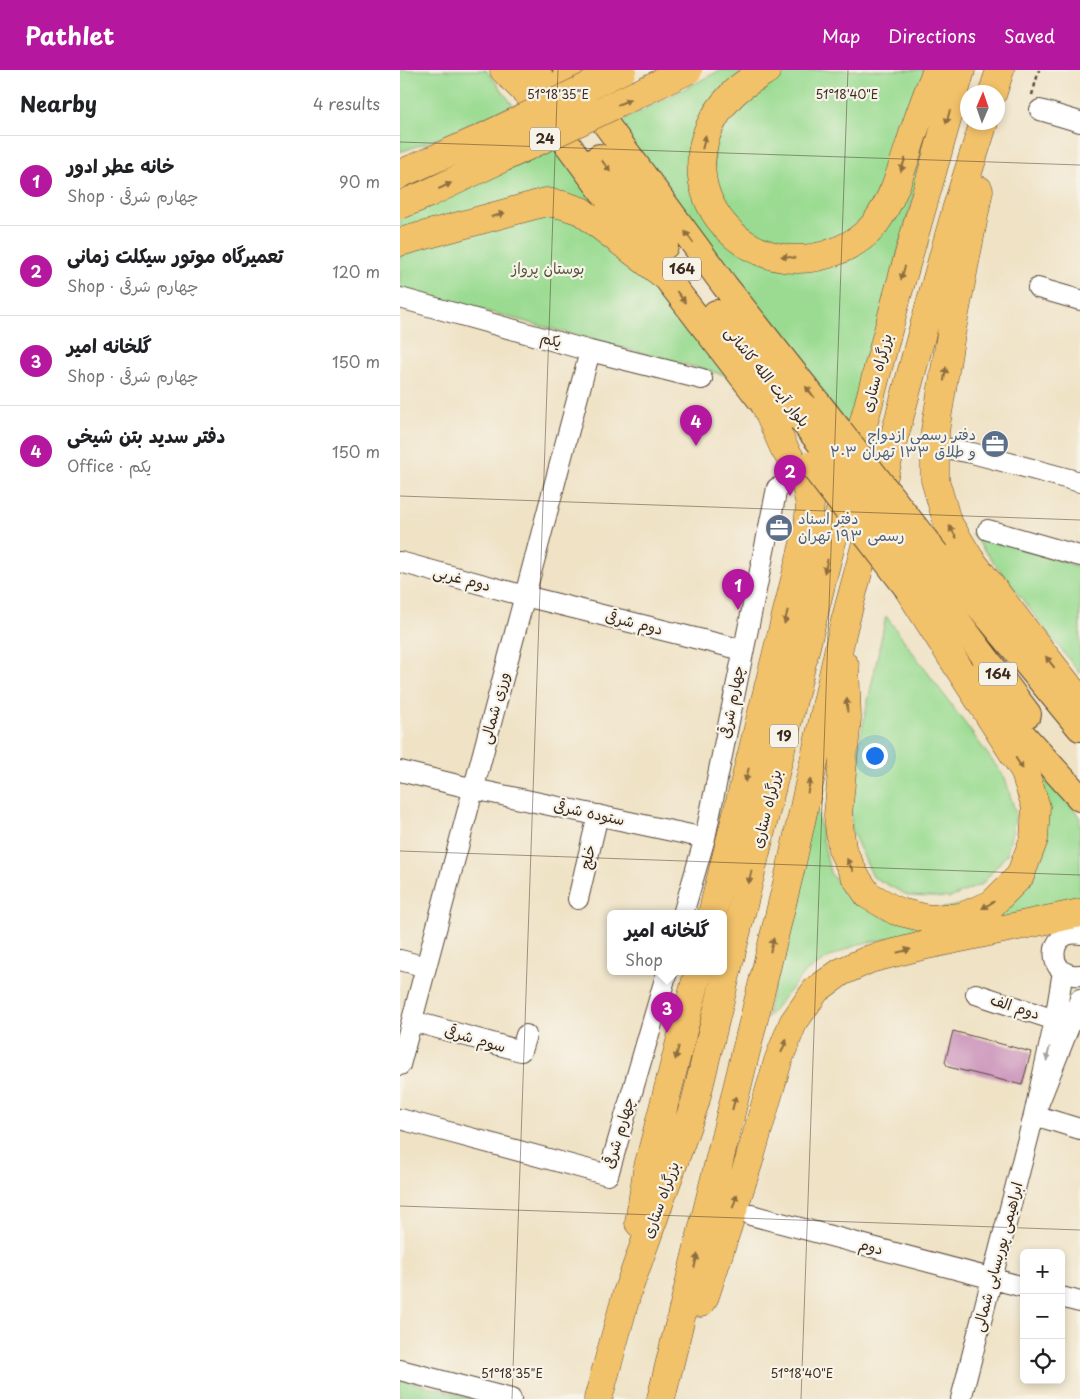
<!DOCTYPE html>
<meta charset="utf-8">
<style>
:root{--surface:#fff;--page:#f2f2f2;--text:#202124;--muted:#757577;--line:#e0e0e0;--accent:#b5179e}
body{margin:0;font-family:"Playpen Sans","Playpen Sans Arabic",sans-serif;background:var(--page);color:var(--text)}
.controls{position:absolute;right:15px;bottom:15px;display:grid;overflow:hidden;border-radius:8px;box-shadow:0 2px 8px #0003}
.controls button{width:45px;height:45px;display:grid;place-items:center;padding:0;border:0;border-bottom:1px solid var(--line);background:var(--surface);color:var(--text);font:25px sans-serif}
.compass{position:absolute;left:560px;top:15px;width:45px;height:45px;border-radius:50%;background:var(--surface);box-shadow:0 2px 8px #0003;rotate:2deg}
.you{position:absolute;left:474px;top:685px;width:18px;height:18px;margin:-12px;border:4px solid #fff;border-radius:50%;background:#1a73e8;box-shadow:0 0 0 8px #1a73e833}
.badge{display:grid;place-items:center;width:32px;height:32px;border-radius:50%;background:var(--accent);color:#fff;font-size:16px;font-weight:700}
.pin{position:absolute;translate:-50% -41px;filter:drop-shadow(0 1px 2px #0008)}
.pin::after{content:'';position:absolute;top:26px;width:18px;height:15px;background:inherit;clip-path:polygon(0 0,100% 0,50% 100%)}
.popup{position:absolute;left:207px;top:840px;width:120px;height:65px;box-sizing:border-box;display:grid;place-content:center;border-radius:8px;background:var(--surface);filter:drop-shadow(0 1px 4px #0005);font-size:16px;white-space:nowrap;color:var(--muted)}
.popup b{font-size:19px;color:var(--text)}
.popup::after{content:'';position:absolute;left:50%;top:100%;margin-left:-10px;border:10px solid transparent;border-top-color:var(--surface)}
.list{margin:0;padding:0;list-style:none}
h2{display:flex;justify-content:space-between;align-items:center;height:65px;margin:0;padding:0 20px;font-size:21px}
h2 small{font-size:16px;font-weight:400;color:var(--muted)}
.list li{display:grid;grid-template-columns:32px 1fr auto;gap:15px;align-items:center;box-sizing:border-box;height:90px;padding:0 20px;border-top:1px solid var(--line)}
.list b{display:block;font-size:19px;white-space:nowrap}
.list p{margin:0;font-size:16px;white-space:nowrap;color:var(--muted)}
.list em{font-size:16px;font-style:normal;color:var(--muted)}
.icon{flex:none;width:28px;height:28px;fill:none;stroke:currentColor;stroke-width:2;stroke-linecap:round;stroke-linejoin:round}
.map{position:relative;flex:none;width:680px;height:1329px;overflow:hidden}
header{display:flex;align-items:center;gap:30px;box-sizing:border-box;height:70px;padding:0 25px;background:var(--accent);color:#fff}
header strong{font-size:24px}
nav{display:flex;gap:28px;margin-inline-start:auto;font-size:18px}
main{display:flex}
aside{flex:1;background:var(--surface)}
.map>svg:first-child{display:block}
</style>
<header>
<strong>Pathlet</strong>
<nav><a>Map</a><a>Directions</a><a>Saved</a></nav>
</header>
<main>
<aside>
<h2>Nearby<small>4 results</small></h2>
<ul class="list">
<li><span class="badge">1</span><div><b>خانه عطر ادور</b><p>Shop · چهارم شرقی</p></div><em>90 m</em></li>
<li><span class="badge">2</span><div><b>تعمیرگاه موتور سیکلت زمانی</b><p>Shop · چهارم شرقی</p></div><em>120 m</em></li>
<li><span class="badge">3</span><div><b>گلخانه امیر</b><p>Shop · چهارم شرقی</p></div><em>150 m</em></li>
<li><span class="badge">4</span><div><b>دفتر سدید بتن شیخی</b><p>Office · یکم</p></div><em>150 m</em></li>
</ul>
</aside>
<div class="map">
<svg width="680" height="1329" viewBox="0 0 680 1329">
<rect width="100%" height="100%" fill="#f7f3e8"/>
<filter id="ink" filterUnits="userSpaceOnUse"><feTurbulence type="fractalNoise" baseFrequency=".02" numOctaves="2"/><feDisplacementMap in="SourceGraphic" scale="10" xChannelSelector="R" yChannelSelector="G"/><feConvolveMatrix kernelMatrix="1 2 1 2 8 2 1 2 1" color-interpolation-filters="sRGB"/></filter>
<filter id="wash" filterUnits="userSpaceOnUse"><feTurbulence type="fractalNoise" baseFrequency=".0096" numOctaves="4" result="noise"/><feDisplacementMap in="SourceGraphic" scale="20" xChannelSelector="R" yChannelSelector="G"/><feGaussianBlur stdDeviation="1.12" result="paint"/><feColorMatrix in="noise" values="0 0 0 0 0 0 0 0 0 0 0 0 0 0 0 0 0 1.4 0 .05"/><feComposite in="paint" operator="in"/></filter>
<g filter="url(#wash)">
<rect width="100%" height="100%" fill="#efe2c5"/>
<path fill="#9adb91" stroke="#6a8258" d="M0,0H86L113,35L37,69L0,82Z
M321,0H356L313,35L316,158L442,188L548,0L450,359L215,54Z
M379,0H526L496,81L465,151L424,176H393L376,171L351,160L340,150L323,127L314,103L313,75L345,25Z
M159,76L223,163L182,133L0,164V146Z
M123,145L171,146L258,211L332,307L0,218V181Z
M571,463L680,497V604Z
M486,546L605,708L616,745L607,784L582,814L550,828L509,826L473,807L452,761L449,721Z
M627,689L680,746V835L527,868L501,866L459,874L431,886L404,903L366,949L415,732L430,803L450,827L486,849L618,824Z
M0,1309L76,1329H0Z"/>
<g id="blocks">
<path fill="#cc96bc" d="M553,961L631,982L622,1015L548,997L545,992Z"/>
</g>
</g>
<g filter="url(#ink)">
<use href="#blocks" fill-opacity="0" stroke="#564637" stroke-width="1"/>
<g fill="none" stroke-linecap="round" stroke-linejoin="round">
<g stroke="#564637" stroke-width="22">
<path id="minor" d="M640,40L680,52
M638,218L680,230
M0,228L190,281L302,309
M534,376L572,383L680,412
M588,460L680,486
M0,492L125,526L343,580
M0,701L74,719L305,768
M178,829L198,745
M283,844L305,768L377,418
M680,864C647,858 645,909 680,905
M0,890L26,897
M663,901L655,950L634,1045L680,929
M576,924L655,950
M12,951L121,981L126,965
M0,995L190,281
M0,1049L208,1105L267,902
M351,1145L624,1217
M661,1227L680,1232
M0,1300L111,1329
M561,1329L634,1045L680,1059"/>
</g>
<g stroke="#564637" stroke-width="28">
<path id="major" d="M135,0L170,48
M166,0L325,216L440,361
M145,44L265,206L379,354
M199,87L265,176
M316,243L424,378
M536,484L680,658
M520,501L628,644
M576,606L622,664L680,728"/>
</g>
<g stroke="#564637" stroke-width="29">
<path id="highway" d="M104,0L137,33
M367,0C354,8 339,16 330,27C255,107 340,220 437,181C451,175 465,167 474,155C494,129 503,95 513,64C520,43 528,21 537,0
M593,22L600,0
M579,120L551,264L535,361V410L547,451L570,489L680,631
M0,172L146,132L163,135L181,141L265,206
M445,596L447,648L438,745L442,779L455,806L468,825L496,841L529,849L561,847L592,834L620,806L634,769L636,737L624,700L508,519
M312,844L408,457L410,435L405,412L384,378L366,337
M239,1153L247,1101L298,902
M300,1233L305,1226L349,1091L378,991L393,953L416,920L441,902L470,889L522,876L680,843
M198,1329L227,1223L295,1033L425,498L498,223L561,0
M261,1329L391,797L443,559L522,263L556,140L584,52"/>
</g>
<path stroke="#564637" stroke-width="2.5" stroke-dasharray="4 4" stroke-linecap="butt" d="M632,25L639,0"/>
<use href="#minor" stroke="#fff" stroke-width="20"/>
<use href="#major" stroke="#f2c26a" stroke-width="26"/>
<use href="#highway" stroke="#f2c26a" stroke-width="28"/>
<g stroke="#564637" stroke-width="28" stroke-linecap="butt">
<path id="major-bridge" d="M440,361L536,484
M424,378L520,501
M411,394L508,519"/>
</g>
<g stroke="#564637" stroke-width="29" stroke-linecap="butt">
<path id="highway-bridge" d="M0,104L82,68L222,0
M0,135L27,124L288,0"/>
</g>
<use href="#major-bridge" stroke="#f2c26a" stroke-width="26"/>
<use href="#highway-bridge" stroke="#f2c26a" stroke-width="28"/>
</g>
<defs><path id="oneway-solid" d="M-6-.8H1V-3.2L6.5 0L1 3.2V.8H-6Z" transform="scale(1.25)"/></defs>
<g fill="#8d6e40">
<use href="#oneway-solid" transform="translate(224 32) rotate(-25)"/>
<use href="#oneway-solid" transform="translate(548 47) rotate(106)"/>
<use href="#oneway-solid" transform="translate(304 72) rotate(-76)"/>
<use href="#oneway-solid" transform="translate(503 95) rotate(109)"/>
<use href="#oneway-solid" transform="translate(206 96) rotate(53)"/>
<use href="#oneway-solid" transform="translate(45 116) rotate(-25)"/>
<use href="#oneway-solid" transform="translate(98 145) rotate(-16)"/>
<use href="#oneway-solid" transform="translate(289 167) rotate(-126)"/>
<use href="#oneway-solid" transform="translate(388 187) rotate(-173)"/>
<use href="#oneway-solid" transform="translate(503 203) rotate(106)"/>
<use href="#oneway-solid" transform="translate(281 227) rotate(52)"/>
<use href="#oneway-solid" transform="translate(545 304) rotate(-81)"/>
<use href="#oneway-solid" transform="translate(410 322) rotate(-129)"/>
<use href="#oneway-solid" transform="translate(553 462) rotate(-122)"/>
<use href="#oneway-solid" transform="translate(426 496) rotate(104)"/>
<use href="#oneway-solid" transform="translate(386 547) rotate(104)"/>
<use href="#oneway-solid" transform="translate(650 592) rotate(-128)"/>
<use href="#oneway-solid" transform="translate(447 635) rotate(-93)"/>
<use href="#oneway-solid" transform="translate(619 693) rotate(57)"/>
<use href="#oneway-solid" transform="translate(347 705) rotate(104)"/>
<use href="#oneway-solid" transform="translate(409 716) rotate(-78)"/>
<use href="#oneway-solid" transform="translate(450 795) rotate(-116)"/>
<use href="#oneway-solid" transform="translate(350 807) rotate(104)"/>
<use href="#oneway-solid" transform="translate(588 835) rotate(150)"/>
<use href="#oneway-solid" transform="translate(372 875) rotate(-76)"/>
<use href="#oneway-solid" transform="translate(504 881) rotate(-14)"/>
<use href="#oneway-solid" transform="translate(384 976) rotate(-68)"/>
<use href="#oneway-solid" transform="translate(277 983) rotate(104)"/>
<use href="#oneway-solid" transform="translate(334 1033) rotate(-76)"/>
<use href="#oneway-solid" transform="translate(335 1131) rotate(-72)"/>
<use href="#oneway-solid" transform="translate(296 1191) rotate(-76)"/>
</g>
<use fill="#a79f9a" href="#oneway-solid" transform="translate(648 984) rotate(102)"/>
</g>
<path fill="none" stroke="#3b2a1e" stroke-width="1" stroke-opacity="0.45" d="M0,72L680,95M0,426L680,450M0,781L680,805M0,1136L680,1160M112,1329L158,0M401,1329L448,0"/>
<defs>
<g id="office-disc" transform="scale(1.4375)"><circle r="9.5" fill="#5c6f8a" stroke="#f7f3e8"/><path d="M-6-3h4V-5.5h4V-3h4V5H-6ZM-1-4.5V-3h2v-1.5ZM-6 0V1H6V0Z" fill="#fff"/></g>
</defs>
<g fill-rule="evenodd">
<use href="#office-disc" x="595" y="374"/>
<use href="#office-disc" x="379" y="458"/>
</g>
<g text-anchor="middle" stroke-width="4.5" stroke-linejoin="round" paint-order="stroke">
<g fill="#f7f3e8" stroke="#73665b" stroke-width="1">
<rect x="130" y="57.5" width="30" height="23" rx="4"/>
<rect x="263" y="187.5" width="38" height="23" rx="4"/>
<rect x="579" y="592.5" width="38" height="23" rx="4"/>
<rect x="370" y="654.5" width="28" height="23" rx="4"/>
</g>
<g font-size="14" font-weight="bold" fill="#3b2a1e">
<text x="145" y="74">24</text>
<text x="282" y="204">164</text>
<text x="598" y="609">164</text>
<text x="384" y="671">19</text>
</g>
<g font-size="15" fill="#53563b" stroke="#f7f3e8">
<text x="148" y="204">بوستان پرواز</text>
</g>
<g font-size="15" fill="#3b2a1e" stroke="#f7f3e8">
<text transform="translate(151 270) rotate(16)" y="5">یکم</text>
<text transform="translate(477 303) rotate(-75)" y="5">بزرگراه ستاری</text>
<text transform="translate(367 307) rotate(51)" y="5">بلوار آیت الله کاشانی</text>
<text transform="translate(62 509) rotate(15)" y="5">دوم غربی</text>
<text transform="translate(234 553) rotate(14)" y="5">دوم شرقی</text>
<text transform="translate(332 632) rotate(-79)" y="5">چهارم شرقی</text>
<text transform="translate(95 638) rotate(-75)" y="5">ورزی شمالی</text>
<text transform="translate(367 739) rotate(-76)" y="5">بزرگراه ستاری</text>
<text transform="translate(189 743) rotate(12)" y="5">ستوده شرقی</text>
<text transform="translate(188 787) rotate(-77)" y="5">خلج</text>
<text transform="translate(615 937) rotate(18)" y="5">دوم الف</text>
<text transform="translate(75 969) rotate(16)" y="5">سوم شرقی</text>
<text transform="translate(219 1063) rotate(-73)" y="5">چهارم شرقی</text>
<text transform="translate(261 1130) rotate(-70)" y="5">بزرگراه ستاری</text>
<text transform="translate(471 1177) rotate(15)" y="5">دوم</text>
<text transform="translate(598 1187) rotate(-75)" y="5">ابراهیمی پوربسابی شمالی</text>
</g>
<g font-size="15" fill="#4e5e75" stroke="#f7f3e8" text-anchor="end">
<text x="576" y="370">دفتر رسمی ازدواج<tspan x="576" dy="17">۲۰۳ و طلاق ۱۳۳ تهران</tspan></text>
<text x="398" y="454" text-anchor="start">دفتر اسناد<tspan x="398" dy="17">رسمی ۱۹۳ تهران</tspan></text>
</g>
</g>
<g font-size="12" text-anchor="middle" fill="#3b2a1e" stroke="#f7f3e8" stroke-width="4.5" stroke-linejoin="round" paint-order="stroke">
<text x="158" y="29">51°18'35"E</text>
<text x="447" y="29">51°18'40"E</text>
<text x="112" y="1308">51°18'35"E</text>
<text x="402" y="1308">51°18'40"E</text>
</g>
</svg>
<div class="controls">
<button>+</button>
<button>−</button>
<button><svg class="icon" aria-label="locate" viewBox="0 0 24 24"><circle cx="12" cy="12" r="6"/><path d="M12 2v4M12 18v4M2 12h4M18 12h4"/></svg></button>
</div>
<svg class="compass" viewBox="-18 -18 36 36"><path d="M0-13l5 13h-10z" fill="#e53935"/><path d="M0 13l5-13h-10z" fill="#757577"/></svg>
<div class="you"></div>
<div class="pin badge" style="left:338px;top:540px">1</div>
<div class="pin badge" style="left:390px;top:426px">2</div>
<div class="pin badge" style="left:267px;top:963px">3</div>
<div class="popup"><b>گلخانه امیر</b>Shop</div>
<div class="pin badge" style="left:296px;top:376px">4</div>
</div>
</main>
